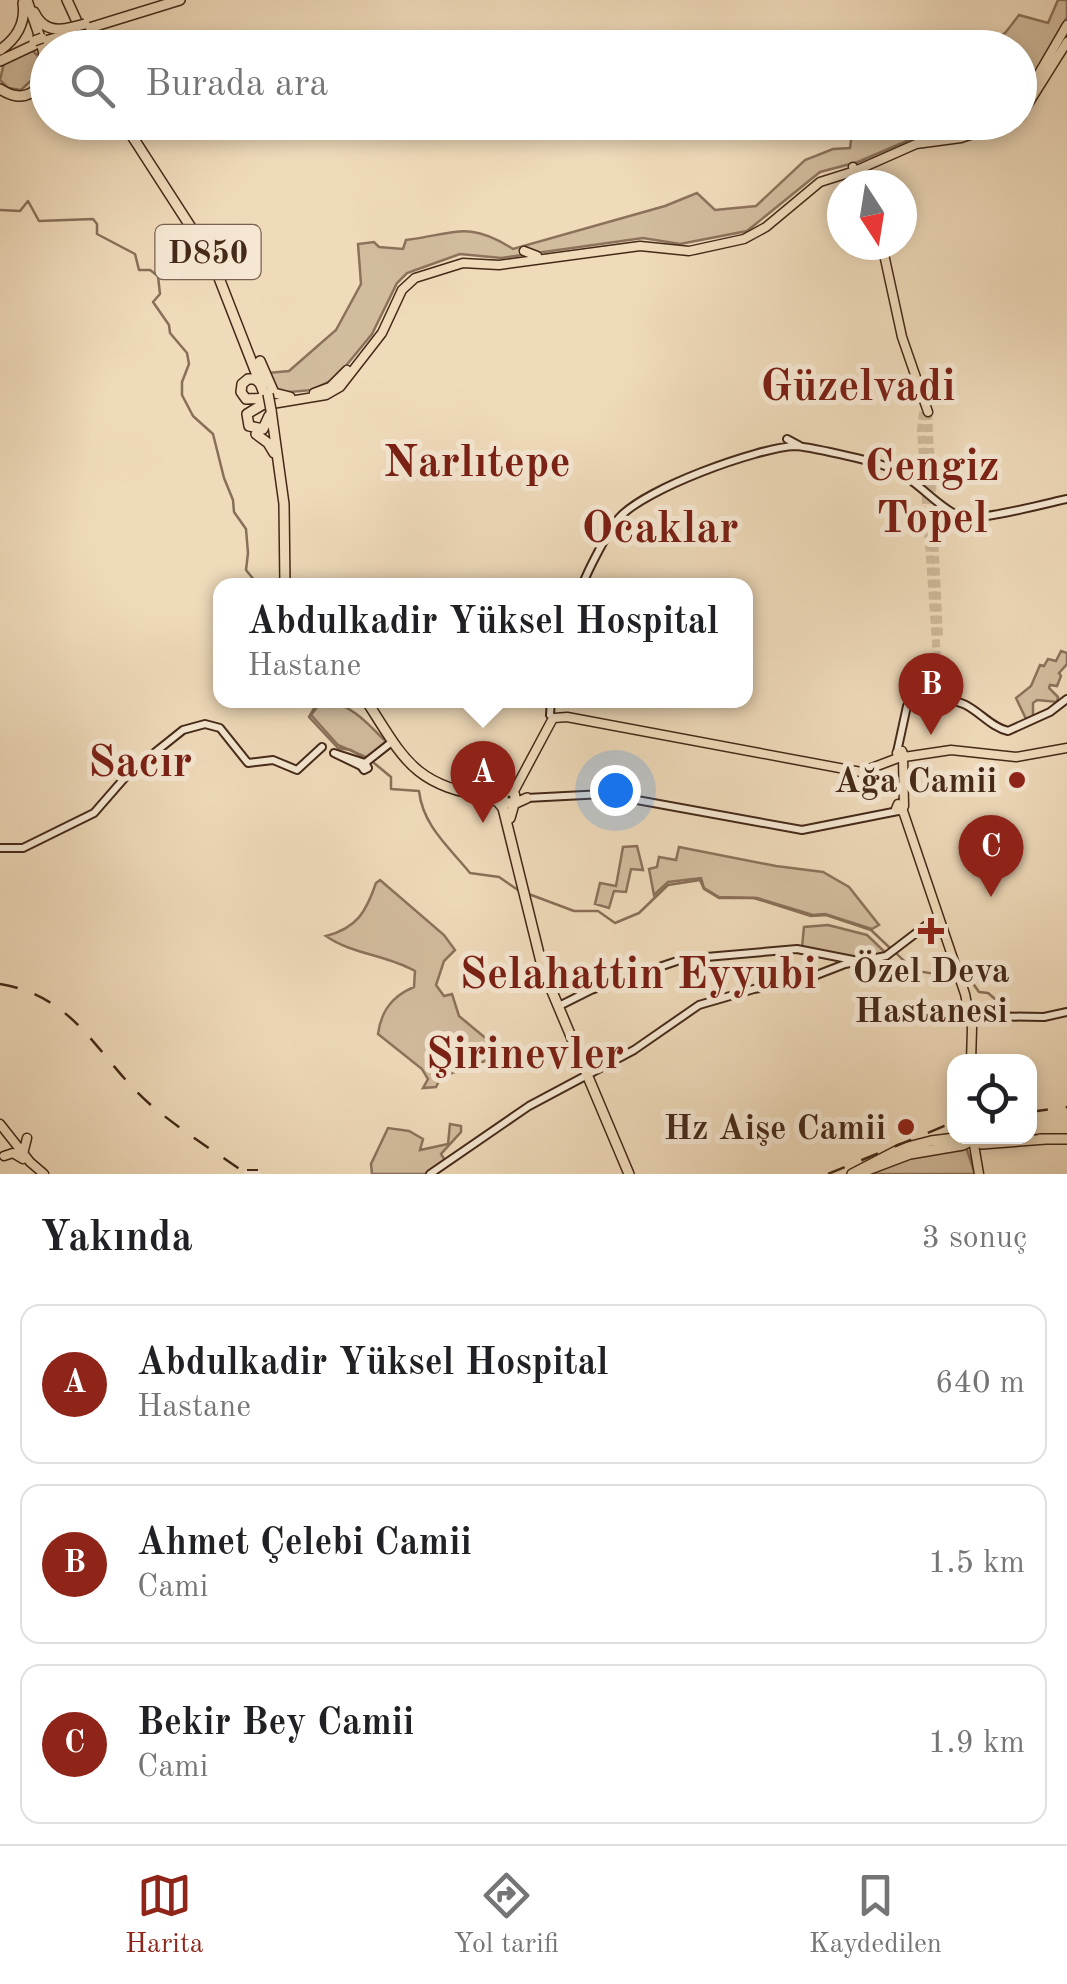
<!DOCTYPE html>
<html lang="tr">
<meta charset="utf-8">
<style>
:root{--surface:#fff;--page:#f2f2f2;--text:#202124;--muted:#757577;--line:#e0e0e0;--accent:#8f2418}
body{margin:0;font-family:"Old Standard TT",serif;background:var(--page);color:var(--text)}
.controls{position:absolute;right:30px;bottom:30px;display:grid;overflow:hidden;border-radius:20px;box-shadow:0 5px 15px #0003}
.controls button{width:90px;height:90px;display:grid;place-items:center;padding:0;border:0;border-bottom:2px solid var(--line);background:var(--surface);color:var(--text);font:50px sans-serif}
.compass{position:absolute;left:827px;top:170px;width:90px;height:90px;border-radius:50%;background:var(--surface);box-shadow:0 5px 15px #0003;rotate:168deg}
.you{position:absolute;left:615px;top:790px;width:35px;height:35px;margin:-25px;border:8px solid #fff;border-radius:50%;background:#1a73e8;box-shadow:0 0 0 15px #1a73e833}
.badge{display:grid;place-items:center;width:65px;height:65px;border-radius:50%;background:var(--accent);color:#fff;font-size:32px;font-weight:700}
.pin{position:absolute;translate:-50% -82px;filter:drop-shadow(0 2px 5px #0008)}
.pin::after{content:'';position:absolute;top:52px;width:35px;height:30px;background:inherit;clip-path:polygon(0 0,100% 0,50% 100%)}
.popup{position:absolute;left:213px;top:578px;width:540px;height:130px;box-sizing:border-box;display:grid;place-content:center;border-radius:20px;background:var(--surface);filter:drop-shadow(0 2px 8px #0005);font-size:32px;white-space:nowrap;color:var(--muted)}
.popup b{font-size:38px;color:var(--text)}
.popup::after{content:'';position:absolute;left:50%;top:100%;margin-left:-20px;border:20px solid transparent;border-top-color:var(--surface)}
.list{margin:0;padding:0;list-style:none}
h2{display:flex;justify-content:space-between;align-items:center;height:130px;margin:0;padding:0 40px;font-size:42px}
h2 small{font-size:32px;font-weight:400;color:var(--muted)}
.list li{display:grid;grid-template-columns:65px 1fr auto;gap:30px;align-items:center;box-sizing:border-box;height:160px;margin:0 20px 20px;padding:0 20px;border:2px solid var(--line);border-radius:20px}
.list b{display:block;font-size:38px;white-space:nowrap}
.list p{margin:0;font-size:32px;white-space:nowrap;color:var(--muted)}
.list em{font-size:32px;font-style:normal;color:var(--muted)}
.icon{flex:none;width:55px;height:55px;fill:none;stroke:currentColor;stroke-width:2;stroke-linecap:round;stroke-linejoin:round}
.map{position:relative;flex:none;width:1067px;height:1174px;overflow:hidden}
.search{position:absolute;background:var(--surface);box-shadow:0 5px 15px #0003;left:30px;right:30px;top:30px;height:110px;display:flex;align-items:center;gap:25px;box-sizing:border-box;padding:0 35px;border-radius:55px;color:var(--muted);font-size:38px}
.sheet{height:670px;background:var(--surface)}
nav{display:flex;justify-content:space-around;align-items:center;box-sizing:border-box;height:140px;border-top:2px solid var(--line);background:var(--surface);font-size:28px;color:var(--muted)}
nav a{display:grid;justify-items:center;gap:5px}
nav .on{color:var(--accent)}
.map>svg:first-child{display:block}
</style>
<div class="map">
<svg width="1067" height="1174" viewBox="0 0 1067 1174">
<rect width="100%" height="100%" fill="#efdaba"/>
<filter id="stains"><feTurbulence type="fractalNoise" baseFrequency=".002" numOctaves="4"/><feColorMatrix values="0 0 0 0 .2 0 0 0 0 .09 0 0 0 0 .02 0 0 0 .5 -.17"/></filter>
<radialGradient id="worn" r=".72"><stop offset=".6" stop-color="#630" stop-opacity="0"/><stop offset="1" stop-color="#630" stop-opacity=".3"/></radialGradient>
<path fill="#d2bc9e" stroke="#8c725b" stroke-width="2.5" d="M1058,0H1067V17L1020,102V48H988L1006,32L1019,15L1048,23Z
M32,50L38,56L36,76L21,90L8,88L0,80L4,63Z
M873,122L993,123L916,137L858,162L820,172L747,231L680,244L643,238L501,258L460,254L407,273L397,283L372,334L335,379L312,390L278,393L267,373L289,371L336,330L361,284L358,244L374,242L379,247L403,249L406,240C455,234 468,220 513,249L665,206L697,193L715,210L756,206L805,160L833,149L850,148L853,125Z
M1061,651L1067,653V664L1059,673L1061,676L1057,686L1050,685L1049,688L1058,697L1057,702L1037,700L1033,703V716L1026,719L1016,698L1031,686L1040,665L1044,666L1048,659L1056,661Z
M322,701C348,701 368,723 386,742L368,758L338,745L311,715Z
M637,846L643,870L631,869L626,892L614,891L609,908L595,904L600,883L616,886L623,847Z
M679,847L776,866L823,872L849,887L879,925L872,929L825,914L813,915L757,898L719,897L704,888L701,878L668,882L654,895L649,869L657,867L659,857L676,860Z
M380,880L444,935L455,950L444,961L436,985L444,996L452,994L459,1016L495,1046L493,1058L441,1077L436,1087L423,1088L428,1079L422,1069L378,1034C381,1011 392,996 414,987L415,971C387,955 351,954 326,936C357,928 366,912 376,883Z
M828,925L867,935L887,954L853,958L802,948L804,927Z
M450,1124L461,1126V1132L441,1154L446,1162L427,1174H372L371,1164L388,1128L409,1131L423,1139L420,1150L448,1144Z
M966,1147L975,1174H863L917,1153Z"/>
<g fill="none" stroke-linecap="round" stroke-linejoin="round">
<path stroke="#886f58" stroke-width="2.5" d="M0,210L20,211L28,201L39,221L93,219L97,224V234L135,254L139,270H150L158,276L160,294L153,302L169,325L170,333L187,353L189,364L182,382V395L193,416L213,434L224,478L233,500L234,512L246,529L248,553L246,570L259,586
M319,700L309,717L338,748L351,750L367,760
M374,763L391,777V789L419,791C423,826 449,847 470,873L499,877L518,890
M526,893L574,911H598L615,923L639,913L668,885L700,880L704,889L719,898H754L811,916L826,915L871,930L890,948
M896,953C919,977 924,972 955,975
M963,977L972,982L979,992L988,993L995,999"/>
<path stroke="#cdb79a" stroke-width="8" stroke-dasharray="8 4" stroke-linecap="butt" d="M923,412L921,430L938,672
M928,412L939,637"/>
<g stroke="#452918" stroke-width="10">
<path id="secondary" d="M787,439L800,446
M582,586C588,570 608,531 619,518C644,489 756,448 795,446C806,446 873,461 885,466C915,476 936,507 961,517C976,522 1048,503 1067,499
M944,701C971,697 985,726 1008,731L1050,712L1067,699
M550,715L551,700
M897,752L907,706L916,698L935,693
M366,764L368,768L364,770L361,766Z
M361,766L334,753L365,763L393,741
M526,798L604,794L802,830L898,811
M0,848H23L94,813L128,774L183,730L205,724L220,728L248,763L273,760L297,770L322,747
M561,1005L591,990L683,959L797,949L853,960
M970,1016L1044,1017L1067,1012
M430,1174L529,1106L634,1050L699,1005L754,989L801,981L845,964L886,956L937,917"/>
</g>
<g stroke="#452918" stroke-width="11">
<path id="primary" d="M1020,106L1067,25
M1020,117L1067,42
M853,167L859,185
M882,245L902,337L928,412
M524,251L537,256
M314,393L330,387L347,370
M266,405L326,395L340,387L382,333L402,290L415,278L463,263L499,265L640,246L689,251L744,239L766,227L820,182L855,171L916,144L961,138L1009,122
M934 696a7 7 0 1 1 14 0a7 7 0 1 1-14 0Z
M924,696L939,684
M554,718L567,717L861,772L898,758L897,753L902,751L904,757L898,758
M903,757L904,806
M904,757L951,750L1016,757L1067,748
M513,793L552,720
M898,804L904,806L902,811L896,809Z
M903,811L965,994L972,1028L971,1062
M0,1124L30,1162L44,1174
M973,1139L979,1174
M23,1154L27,1138
M4,1156L13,1153L23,1159"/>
</g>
<g stroke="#452918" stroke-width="12">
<path id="trunk" d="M67,0L89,48
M123,122L212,260L265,396
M260,361L274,393L290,397
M262,385L255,379H248L242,384L241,392L246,399L268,398
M262,405L247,414L249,426L263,429L269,416
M271,410L284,504L285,586
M256,434L268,443L274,453
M366,700C405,761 414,786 491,797
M503 797a6 6 0 1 1 12 0a6 6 0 1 1-12 0Z
M486,796L498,802L503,808L543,970L629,1174
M510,818L514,804L527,798
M1040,1139H1067
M865,1171L910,1154L963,1145L981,1136
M852,1174L900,1149L931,1141L963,1137L982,1144L1046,1139"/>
</g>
<g stroke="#452918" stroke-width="12">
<path id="motorway" d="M34,12C42,29 55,32 73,27
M86,29L180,0
M42,42L73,33
M0,50C16,39 26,23 23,3
M0,61L34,45
M0,89C10,95 20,99 31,93C61,76 34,24 27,0"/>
</g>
<use href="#secondary" stroke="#f5e7d2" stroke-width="6"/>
<use href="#primary" stroke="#efdaba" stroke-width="8"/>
<use href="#trunk" stroke="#efdaba" stroke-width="9"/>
<use href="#motorway" stroke="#efdaba" stroke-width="9"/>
<path stroke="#452918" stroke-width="2.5" stroke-dasharray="18 18" stroke-linecap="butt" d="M0,984C79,997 98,1060 152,1106C182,1131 215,1152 247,1174
M1030,1112L1067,1107
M828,1174L954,1122"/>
<g stroke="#452918" stroke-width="10" stroke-linecap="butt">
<path id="secondary-bridge" d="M247,1174H258"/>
</g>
<g stroke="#452918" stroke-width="12" stroke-linecap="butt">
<path id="trunk-bridge" d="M268,394L271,410"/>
</g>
<g stroke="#452918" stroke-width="12" stroke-linecap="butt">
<path id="motorway-bridge" d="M73,27L85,24
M34,41L42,38"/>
</g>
<use href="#secondary-bridge" stroke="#f5e7d2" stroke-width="6"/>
<use href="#trunk-bridge" stroke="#efdaba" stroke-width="9"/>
<use href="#motorway-bridge" stroke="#efdaba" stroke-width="9"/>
</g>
<g fill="#8f2418" stroke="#f5e7d2" stroke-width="4">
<circle cx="1017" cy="780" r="10"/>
<path d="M926 916h10v10h10v10h-10v10h-10v-10h-10v-10h10z"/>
<circle cx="906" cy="1127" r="10"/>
</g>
<g text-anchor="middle" stroke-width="10" stroke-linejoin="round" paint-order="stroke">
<rect fill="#f5e7d2" stroke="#7a6250" stroke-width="2.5" x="155.5" y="225" width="105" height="54" rx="8"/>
<g font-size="32" font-weight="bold" fill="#452918">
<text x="208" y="263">D850</text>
</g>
<g font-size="35" font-weight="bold" fill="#452918" stroke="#f5e7d2" text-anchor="end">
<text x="997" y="792">Ağa Camii</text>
<text x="931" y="982" text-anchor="middle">Özel Deva<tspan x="931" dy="40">Hastanesi</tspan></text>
<text x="886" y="1139">Hz Aişe Camii</text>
</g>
<g font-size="45" font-weight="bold" fill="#7a1f14" stroke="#f5e7d2">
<text x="858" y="400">Güzelvadi</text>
<text x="477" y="476">Narlıtepe</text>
<text x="932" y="480">Cengiz<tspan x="932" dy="52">Topel</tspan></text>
<text x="660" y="542">Ocaklar</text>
<text x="140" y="776">Sacır</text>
<text x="638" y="988">Selahattin Eyyubi</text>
<text x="525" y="1068">Şirinevler</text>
</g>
</g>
<rect width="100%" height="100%" filter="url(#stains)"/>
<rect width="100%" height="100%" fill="url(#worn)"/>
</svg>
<div class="controls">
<button><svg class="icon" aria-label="locate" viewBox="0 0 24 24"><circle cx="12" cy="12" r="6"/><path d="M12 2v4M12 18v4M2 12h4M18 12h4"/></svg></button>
</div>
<svg class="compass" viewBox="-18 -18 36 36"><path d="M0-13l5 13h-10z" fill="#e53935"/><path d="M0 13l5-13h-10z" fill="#757577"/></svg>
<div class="you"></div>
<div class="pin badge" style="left:483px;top:823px">A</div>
<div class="popup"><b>Abdulkadir Yüksel Hospital</b>Hastane</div>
<div class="pin badge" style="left:931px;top:735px">B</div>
<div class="pin badge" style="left:991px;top:897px">C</div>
<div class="search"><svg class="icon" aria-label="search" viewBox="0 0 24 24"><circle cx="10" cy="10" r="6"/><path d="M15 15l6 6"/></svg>Burada ara</div>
</div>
<section class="sheet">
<h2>Yakında<small>3 sonuç</small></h2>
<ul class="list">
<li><span class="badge">A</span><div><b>Abdulkadir Yüksel Hospital</b><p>Hastane</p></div><em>640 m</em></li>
<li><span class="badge">B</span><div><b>Ahmet Çelebi Camii</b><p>Cami</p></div><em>1.5 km</em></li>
<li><span class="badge">C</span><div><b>Bekir Bey Camii</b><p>Cami</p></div><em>1.9 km</em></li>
</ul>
</section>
<nav>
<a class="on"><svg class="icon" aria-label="map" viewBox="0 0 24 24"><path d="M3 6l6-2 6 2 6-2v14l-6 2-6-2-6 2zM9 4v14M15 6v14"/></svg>Harita</a>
<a><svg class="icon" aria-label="directions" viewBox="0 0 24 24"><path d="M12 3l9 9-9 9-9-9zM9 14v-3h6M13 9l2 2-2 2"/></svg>Yol tarifi</a>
<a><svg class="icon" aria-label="saved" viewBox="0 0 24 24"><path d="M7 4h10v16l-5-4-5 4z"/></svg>Kaydedilen</a>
</nav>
